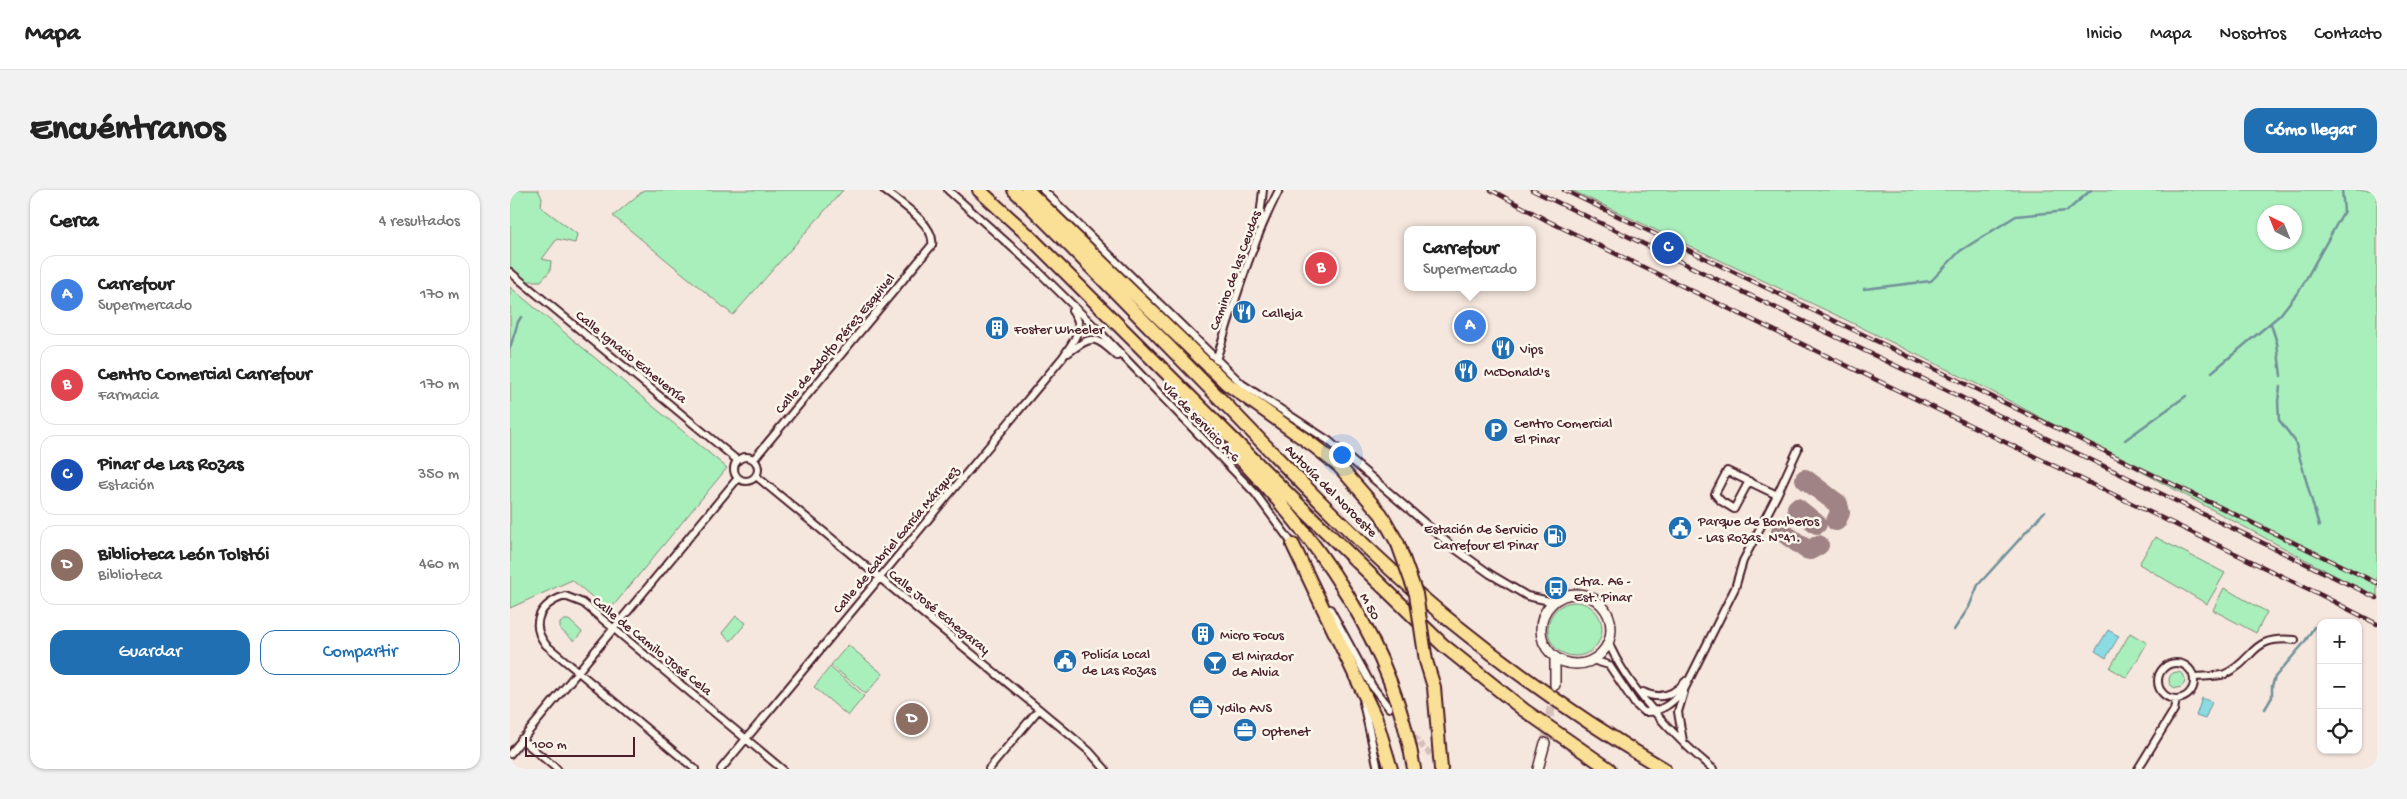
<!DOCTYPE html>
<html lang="es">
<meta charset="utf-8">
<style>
:root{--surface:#fff;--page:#f2f2f2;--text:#222;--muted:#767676;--line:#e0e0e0;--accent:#1f6fb2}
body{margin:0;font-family:"Gochi Hand",sans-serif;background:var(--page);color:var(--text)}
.controls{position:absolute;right:15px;bottom:15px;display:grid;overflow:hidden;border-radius:10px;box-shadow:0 1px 4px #0004}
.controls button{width:45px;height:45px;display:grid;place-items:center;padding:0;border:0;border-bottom:1px solid var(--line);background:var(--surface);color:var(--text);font:25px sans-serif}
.compass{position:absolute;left:1747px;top:15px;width:45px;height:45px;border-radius:50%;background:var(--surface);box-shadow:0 1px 4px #0004;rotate:317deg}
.scale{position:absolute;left:15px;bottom:12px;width:110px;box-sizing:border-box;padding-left:5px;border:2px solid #4a1f2b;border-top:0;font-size:14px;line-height:18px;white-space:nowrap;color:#4a1f2b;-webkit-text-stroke:4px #fbf7ec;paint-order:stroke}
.you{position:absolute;left:831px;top:264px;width:18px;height:18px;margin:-12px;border:4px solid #fff;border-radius:50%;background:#1a73e8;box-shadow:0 0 0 8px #1a73e833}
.badge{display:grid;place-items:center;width:32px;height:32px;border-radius:50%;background:var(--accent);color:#fff;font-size:16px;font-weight:700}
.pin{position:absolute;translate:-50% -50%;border:2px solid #fff;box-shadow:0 1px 5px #0006}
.popup{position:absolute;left:894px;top:36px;width:132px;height:65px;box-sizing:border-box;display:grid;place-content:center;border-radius:10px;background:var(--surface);filter:drop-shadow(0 1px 4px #0005);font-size:16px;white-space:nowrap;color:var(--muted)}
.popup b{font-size:19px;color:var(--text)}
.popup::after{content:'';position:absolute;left:50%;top:100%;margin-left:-10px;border:10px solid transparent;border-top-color:var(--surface)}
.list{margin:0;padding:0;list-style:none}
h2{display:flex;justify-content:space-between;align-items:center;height:65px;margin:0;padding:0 20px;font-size:21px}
h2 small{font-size:16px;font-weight:400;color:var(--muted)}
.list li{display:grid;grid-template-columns:32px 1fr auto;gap:15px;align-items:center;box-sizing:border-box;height:80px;margin:0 10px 10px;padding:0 10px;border:1px solid var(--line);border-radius:15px}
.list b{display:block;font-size:19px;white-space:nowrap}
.list p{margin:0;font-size:16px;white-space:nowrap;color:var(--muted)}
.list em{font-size:16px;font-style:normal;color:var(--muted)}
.actions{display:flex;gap:10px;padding:15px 20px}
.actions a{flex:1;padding:11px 0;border:1px solid var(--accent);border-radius:15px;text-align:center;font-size:18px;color:var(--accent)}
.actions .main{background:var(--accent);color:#fff}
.icon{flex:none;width:28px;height:28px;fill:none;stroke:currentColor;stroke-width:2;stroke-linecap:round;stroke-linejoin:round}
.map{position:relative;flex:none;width:1867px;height:579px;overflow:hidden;border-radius:15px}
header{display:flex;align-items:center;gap:30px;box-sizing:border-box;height:70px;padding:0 25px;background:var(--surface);border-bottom:1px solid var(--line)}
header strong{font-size:24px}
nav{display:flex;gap:28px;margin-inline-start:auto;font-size:18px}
.intro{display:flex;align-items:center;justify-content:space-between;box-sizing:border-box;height:120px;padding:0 30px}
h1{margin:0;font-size:35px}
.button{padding:12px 22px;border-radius:15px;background:var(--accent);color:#fff;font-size:18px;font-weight:700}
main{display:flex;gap:30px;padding:0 30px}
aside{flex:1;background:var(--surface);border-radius:15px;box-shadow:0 1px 4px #0004}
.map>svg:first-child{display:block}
</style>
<header>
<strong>Mapa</strong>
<nav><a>Inicio</a><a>Mapa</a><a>Nosotros</a><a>Contacto</a></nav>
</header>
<div class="intro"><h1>Encuéntranos</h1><a class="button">Cómo llegar</a></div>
<main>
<aside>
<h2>Cerca<small>4 resultados</small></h2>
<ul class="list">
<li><span class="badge" style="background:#3f7fe0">A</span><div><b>Carrefour</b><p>Supermercado</p></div><em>170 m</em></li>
<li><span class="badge" style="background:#e0444e">B</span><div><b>Centro Comercial Carrefour</b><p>Farmacia</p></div><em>170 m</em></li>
<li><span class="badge" style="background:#1a4fb4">C</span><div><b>Pinar de Las Rozas</b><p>Estación</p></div><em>350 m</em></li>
<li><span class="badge" style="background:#8d6e63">D</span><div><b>Biblioteca León Tolstói</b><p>Biblioteca</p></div><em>460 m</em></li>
</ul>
<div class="actions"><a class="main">Guardar</a><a>Compartir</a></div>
</aside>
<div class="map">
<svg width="1867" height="579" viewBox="0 0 1867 579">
<rect width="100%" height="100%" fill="#f6e7de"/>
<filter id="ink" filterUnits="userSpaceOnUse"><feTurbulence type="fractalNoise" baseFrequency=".02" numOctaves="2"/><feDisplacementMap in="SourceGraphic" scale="10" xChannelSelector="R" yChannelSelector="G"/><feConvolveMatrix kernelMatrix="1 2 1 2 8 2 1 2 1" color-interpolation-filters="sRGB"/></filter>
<g filter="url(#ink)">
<path fill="#a9efbb" stroke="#7a8773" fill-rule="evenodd" d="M0,0H28L32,8L31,17L67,44L65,53L47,49L32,69L41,71L40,81L31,91H17L0,76Z
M134,0H333L223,125L103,26Z
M1061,0H1867V408L1481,201L1324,124ZM1754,22H1784V52H1754Z
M0,97L217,278L99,421L62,390L0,418Z
M1645,347L1715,383L1697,414L1629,374Z
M1714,398L1757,422L1746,443L1703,420Z
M1038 439a27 27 0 1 1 54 0a27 27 0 1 1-54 0Z
M226,426L236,433L221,451L212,443Z
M54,430H59L72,442L64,451L50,439V433Z
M1620,443L1637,453L1617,488L1600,478Z
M338,455L373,484L356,504L321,475Z
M320,477L354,506L338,526L304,497Z
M1659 490a8 8 0 1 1 16 0a8 8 0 1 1-16 0Z"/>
<path fill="#8adbe3" stroke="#709099" d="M1598,440L1609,446L1596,468L1585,461Z
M1692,508L1702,512L1695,529L1686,526Z"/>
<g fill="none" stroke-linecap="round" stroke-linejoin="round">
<path stroke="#709099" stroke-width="2.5" d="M1354,99L1421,91L1450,61L1506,26L1557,21L1581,0
M1761,134L1767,153L1771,186
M0,158L8,132L11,127
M1702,182L1770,125L1791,98L1834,21L1832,0
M1770,197L1768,211L1769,230L1785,251L1809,336
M1615,250L1676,206
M1444,440L1459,417L1468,395L1535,321
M1755,519L1762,507V496L1765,487L1794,453L1804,437"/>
<path stroke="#a08384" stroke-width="20" d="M1295,289L1328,314L1330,323L1326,331
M1287,318L1307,334
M1271,341L1296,359L1300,360L1309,355"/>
<path stroke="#d4bfba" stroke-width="6" stroke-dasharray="6 3" stroke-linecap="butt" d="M898,540L914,558L938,579"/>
<path stroke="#d4bfba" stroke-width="9" stroke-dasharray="9 4.5" stroke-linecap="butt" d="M1035,553L1045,495"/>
<g stroke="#4a1f2b" stroke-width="10">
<path id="street" d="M438,0L524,77L586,138L745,303L784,356
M533,0L732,194L819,251L944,358L980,384L1017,406L1044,412
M749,36L753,0
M0,82L227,270
M558,163C582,145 585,145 607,166
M706,170C725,112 741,54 769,0
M224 279a12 12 0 1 1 24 0a12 12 0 1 1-24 0Z
M244,269L422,55C426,35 389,12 374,0
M246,286L529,519L579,561L595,579
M1267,305L1288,259
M820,419L862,496L879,518
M1098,451C1115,495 1166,549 1203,579
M1082,470L1099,475L1125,514L1134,522C1151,523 1163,512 1174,500L1225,398L1233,371L1267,305L1217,281L1205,304L1211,311L1224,319L1239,291
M1648 491a18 18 0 1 1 36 0a18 18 0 1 1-36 0Z
M1684,487C1693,486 1706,487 1715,484C1746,470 1739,445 1785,450
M1133,502C1150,511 1164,505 1176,491
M853,513L868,579
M11,549L47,579
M1173,551L1168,522L1174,502
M0,564L228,288
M185,579L36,455C19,433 30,414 55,406L73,413L272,579
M211,579L553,167C563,151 577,137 562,121
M479,579L529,519
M1628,579L1664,520L1666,509"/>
</g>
<g stroke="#4a1f2b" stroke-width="12">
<path id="secondary" d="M1031 439a35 35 0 1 1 70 0a35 35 0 1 1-70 0Z
M1045,495V468
M1028,579L1035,553"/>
</g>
<g stroke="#4a1f2b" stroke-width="16">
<path id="highway" d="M469,0L518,45L798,324L933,455L1014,520L1099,579
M504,0C578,73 650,148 723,222C792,294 861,366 938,429C1006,484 1079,535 1154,579
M517,0L716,193L804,256L829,276L871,324L888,354
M721,259C809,349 883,453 904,579
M783,355L866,529L881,579
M916,471L924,497L931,579"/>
</g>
<use href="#street" stroke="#fbf7ec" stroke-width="6"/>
<use href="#secondary" stroke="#fbf7ec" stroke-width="9"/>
<use href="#highway" stroke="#fadf96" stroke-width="12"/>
<g stroke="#4a1f2b" stroke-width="4.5">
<path id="rail" d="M981,0L1038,31L1811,405L1867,434
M1022,0L1867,408
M1054,0L1867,393"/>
</g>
<use href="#rail" stroke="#fbf7ec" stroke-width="2.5" stroke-dasharray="8" stroke-linecap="butt"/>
<g stroke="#4a1f2b" stroke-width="16" stroke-linecap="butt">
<path id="highway-bridge" d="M888,354L906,404L916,471"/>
</g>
<use href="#highway-bridge" stroke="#fadf96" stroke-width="12"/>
</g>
</g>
<defs>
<g id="restaurant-disc" transform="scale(1.25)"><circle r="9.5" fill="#1f6fb2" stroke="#fbf7ec"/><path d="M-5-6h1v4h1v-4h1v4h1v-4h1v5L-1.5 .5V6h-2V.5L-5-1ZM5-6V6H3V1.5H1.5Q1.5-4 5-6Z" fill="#fff"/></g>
<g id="building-disc" transform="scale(1.25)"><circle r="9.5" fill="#1f6fb2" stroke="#fbf7ec"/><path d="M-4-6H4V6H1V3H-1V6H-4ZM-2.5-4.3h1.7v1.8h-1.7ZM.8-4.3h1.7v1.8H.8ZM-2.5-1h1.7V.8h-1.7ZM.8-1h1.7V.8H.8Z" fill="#fff"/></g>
<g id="parking-disc" transform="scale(1.25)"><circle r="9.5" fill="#1f6fb2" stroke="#fbf7ec"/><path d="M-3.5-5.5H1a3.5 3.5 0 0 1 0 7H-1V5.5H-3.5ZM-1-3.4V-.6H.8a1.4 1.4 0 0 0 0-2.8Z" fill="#fff"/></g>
<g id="civic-disc" transform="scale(1.25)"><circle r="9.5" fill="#1f6fb2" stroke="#fbf7ec"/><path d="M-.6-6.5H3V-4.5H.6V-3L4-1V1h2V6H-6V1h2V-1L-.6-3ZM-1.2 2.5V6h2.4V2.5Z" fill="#fff"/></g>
<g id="fuel-disc" transform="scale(1.25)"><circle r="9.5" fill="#1f6fb2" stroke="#fbf7ec"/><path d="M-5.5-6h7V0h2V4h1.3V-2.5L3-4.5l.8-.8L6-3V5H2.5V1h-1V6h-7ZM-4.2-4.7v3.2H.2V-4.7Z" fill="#fff"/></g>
<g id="bus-disc" transform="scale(1.25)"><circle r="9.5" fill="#1f6fb2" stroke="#fbf7ec"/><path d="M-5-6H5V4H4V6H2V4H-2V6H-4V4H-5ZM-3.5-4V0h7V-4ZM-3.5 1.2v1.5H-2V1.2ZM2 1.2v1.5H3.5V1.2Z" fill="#fff"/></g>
<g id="bar-disc" transform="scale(1.25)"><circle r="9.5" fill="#1f6fb2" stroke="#fbf7ec"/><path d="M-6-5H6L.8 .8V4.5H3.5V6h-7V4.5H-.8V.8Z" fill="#fff"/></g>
<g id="office-disc" transform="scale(1.25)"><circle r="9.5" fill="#1f6fb2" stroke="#fbf7ec"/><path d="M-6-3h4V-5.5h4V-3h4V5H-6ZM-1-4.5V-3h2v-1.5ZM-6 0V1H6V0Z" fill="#fff"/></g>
</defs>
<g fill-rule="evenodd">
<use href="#restaurant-disc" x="734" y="122"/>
<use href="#building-disc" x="487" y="138"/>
<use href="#restaurant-disc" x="993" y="158"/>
<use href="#restaurant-disc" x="956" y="181"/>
<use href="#parking-disc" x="986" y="240"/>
<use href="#civic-disc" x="1170" y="338"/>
<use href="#fuel-disc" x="1045" y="346"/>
<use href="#bus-disc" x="1046" y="398"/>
<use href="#building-disc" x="693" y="444"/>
<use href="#civic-disc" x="555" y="471"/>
<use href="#bar-disc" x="705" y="473"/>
<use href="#office-disc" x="691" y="517"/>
<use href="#office-disc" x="735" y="540"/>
</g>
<g text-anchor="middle" stroke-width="5" stroke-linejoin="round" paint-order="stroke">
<g font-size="14" fill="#4a1f2b" stroke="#fbf7ec">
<text transform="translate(724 80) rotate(-70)" y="5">Camino de las Ceudas</text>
<text transform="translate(324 153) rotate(-50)" y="5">Calle de Adolfo Pérez Esquivel</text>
<text transform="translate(122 166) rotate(39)" y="5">Calle Ignacio Echeverría</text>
<text transform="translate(692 231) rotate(46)" y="5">Vía de servicio A-6</text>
<text transform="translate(822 300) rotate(45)" y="5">Autovía del Noroeste</text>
<text transform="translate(385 349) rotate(-50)" y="5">Calle de Gabriel García Márquez</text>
<text transform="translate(861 416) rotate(61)" y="5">M 50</text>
<text transform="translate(430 421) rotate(39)" y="5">Calle José Echegaray</text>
<text transform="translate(143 455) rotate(39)" y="5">Calle de Camilo José Cela</text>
</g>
<g font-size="14" fill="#4a1f2b" stroke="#fbf7ec" text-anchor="start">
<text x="752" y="127">Calleja</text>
<text x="504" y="143">Foster Wheeler</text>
<text x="1010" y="163">Vips</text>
<text x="974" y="186">McDonald's</text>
<text x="1004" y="237">Centro Comercial<tspan x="1004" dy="16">El Pinar</tspan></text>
<text x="1188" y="335">Parque de Bomberos<tspan x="1188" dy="16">- Las Rozas. Nº41.</tspan></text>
<text x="1028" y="343" text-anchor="end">Estación de Servicio<tspan x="1028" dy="16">Carrefour El Pinar</tspan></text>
<text x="1064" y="395">Ctra. A6 -<tspan x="1064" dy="16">Est. Pinar</tspan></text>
<text x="710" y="449">Micro Focus</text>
<text x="572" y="468">Policía Local<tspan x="572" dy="16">de Las Rozas</tspan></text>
<text x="722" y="470">El Mirador<tspan x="722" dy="16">de Alvia</tspan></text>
<text x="708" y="522">Ydilo AVS</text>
<text x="752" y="545">Optenet</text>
</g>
</g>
</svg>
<div class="controls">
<button>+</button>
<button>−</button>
<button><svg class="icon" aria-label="locate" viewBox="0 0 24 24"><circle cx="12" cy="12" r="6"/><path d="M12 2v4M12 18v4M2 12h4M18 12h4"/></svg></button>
</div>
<svg class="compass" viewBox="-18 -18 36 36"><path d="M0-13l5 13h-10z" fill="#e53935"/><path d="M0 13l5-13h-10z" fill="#767676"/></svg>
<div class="scale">100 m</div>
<div class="you"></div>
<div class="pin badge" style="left:960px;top:136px;background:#3f7fe0">A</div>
<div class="popup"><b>Carrefour</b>Supermercado</div>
<div class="pin badge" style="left:811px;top:78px;background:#e0444e">B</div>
<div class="pin badge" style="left:1158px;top:58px;background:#1a4fb4">C</div>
<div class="pin badge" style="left:402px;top:529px;background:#8d6e63">D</div>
</div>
</main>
